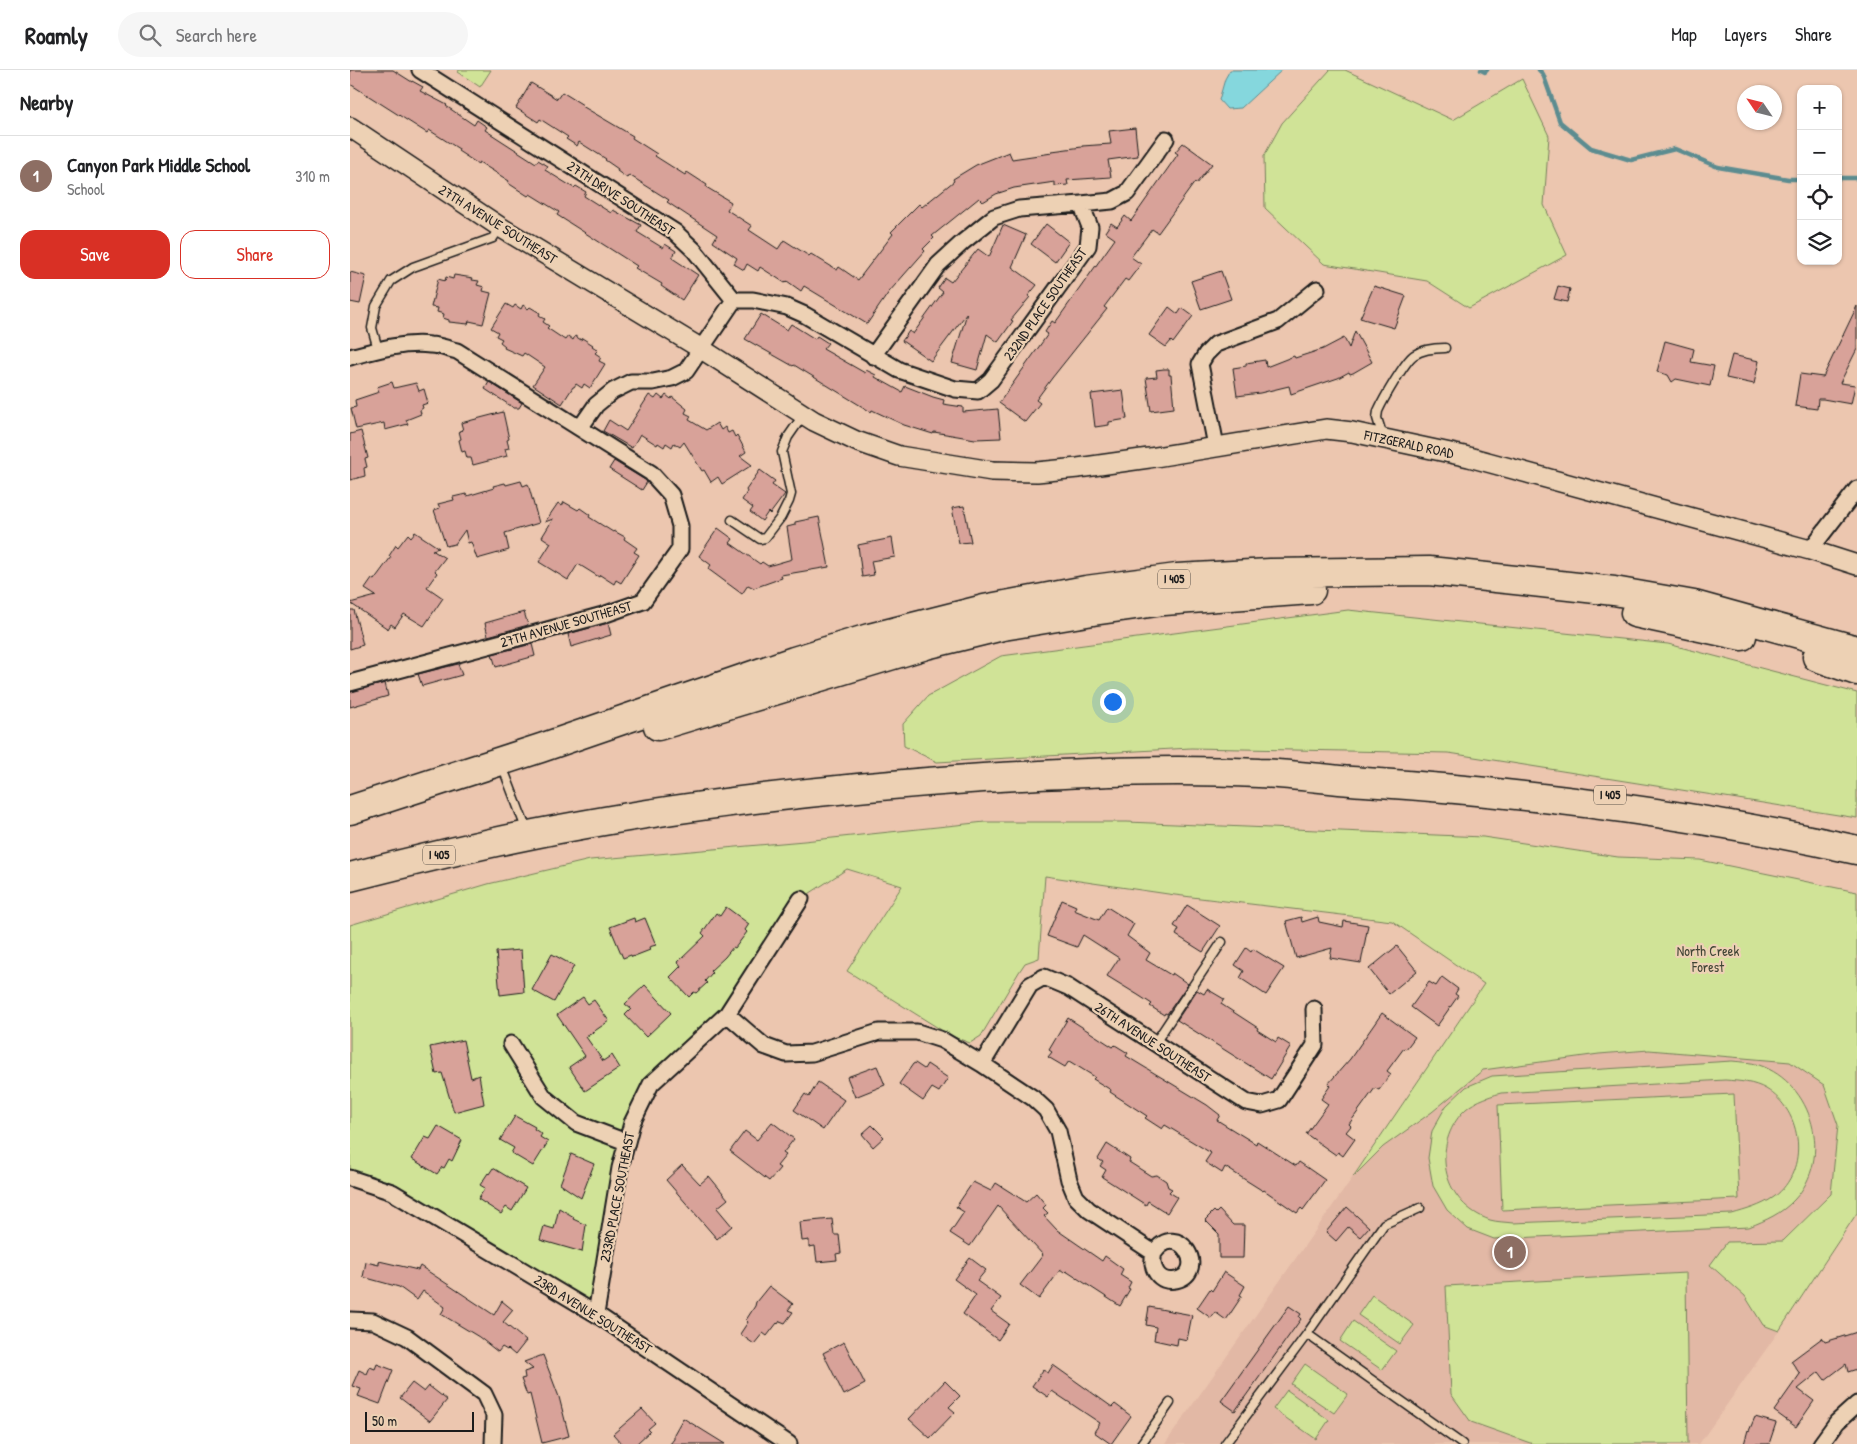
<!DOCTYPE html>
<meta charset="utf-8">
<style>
:root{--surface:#fff;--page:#f6f6f6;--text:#202124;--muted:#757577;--line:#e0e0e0;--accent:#d93025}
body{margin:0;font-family:"Patrick Hand",sans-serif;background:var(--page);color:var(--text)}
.controls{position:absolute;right:15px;top:15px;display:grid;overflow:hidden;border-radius:10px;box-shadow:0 1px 4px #0004}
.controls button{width:45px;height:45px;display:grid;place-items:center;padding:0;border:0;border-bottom:1px solid var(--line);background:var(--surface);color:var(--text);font:25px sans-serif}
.compass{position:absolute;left:1387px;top:15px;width:45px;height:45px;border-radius:50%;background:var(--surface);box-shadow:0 1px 4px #0004;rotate:305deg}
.scale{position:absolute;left:15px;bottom:12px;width:109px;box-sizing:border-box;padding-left:5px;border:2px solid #1c1c1c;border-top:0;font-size:14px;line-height:18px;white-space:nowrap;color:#1c1c1c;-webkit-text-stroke:4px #edd1b4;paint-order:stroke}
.you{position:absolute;left:762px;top:631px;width:18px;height:18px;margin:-12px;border:4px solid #fff;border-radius:50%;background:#1a73e8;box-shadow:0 0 0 8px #1a73e833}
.badge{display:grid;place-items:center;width:32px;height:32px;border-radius:50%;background:var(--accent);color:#fff;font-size:16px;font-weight:700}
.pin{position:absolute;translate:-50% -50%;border:2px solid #fff;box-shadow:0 1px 5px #0006}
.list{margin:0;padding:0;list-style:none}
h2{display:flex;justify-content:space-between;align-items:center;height:65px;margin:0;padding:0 20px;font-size:21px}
h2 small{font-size:16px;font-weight:400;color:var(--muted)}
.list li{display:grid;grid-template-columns:32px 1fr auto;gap:15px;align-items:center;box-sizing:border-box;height:80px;padding:0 20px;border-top:1px solid var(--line)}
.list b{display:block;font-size:19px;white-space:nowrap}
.list p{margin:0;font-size:16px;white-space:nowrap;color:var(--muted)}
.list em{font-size:16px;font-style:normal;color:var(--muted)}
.actions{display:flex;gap:10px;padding:15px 20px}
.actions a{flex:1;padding:11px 0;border:1px solid var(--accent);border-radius:15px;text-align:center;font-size:18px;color:var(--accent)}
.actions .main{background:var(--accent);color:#fff}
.icon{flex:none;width:28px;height:28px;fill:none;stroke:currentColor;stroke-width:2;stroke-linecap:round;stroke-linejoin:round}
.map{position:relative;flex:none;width:1507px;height:1374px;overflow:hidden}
header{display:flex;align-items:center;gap:30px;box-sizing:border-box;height:70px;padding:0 25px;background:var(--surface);border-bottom:1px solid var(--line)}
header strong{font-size:24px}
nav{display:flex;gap:28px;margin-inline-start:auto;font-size:18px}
.search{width:350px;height:45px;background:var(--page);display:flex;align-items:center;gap:12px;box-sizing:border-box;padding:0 18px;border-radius:28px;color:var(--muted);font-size:19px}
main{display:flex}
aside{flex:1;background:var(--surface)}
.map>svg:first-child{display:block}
</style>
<header>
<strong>Roamly</strong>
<div class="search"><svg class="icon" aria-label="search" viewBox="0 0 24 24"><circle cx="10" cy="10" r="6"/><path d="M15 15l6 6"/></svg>Search here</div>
<nav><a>Map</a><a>Layers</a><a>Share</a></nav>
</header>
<main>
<aside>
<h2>Nearby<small></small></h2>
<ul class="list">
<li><span class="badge" style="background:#8d6e63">1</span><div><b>Canyon Park Middle School</b><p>School</p></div><em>310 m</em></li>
</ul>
<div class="actions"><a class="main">Save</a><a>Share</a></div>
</aside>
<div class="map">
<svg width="1507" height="1374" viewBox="0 0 1507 1374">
<rect width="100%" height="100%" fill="#ecc6af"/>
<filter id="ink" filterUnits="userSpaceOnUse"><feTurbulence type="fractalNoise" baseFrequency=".02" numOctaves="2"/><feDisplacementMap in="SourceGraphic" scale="10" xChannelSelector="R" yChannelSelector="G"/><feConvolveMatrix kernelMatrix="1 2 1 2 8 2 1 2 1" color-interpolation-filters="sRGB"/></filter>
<g filter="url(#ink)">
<path fill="#e2b8a5" d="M1299,980L1440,991L1474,1015L1488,1055L1481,1124L1433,1171L1378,1172L1360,1195L1395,1226L1413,1255L1429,1261L1349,1374H815L1003,1107L1033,1077L1082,1042L1133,1000L1249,984Z"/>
<path fill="#d0e397" stroke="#76805a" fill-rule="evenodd" d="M109,0H141L130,17L108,2Z
M980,0H995L1103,50L1172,9L1199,66L1194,135L1217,185L1119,238L1077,211L974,194L915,138L914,86L932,53Z
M998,540L1318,574L1507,623V748L1099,683L841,678L587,692L554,676L553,654L578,626L651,586Z
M635,752H777L1133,767L1268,787L1350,790L1507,822V1143L1429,1261L1413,1255L1395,1226L1360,1195L1377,1172L1433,1171L1481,1124L1488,1055L1474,1015L1440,992L1299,980L1249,984L1133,1000L1082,1042L1033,1077L1003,1107L1134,914L1042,851L825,825L695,806L689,888L675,893L669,902L631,966L620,973L601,966L497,901L552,816L497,799L451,829L377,944L301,1014L282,1053L246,1244L43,1124L0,1108V855L138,814L240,790L454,771Z
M1382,991C1391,992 1401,992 1409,995C1463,1013 1484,1088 1444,1130C1431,1144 1416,1150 1399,1157L1144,1169L1118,1159L1097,1140L1083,1116L1078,1088L1082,1061L1096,1036L1116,1017L1142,1006ZM1375,1010C1389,1011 1404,1012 1416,1019C1453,1041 1460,1100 1424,1127C1411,1136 1396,1140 1382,1144L1163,1153C1155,1152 1147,1152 1140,1150C1094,1134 1081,1080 1111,1044C1121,1032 1137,1027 1151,1023Z
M1384,1024L1389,1129L1152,1140L1148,1035Z
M1336,1203L1338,1374H1183L1121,1352L1101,1324L1096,1216Z
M1022,1225L1064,1255L1050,1274L1008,1245Z
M1003,1251L1046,1281L1032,1300L990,1271Z
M955,1294L998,1324L984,1343L941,1314Z
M937,1320L979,1350L966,1369L923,1339Z"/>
<path fill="#85d7dd" stroke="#5b8c90" d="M880,0H932L891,38L877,39L869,30L875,9Z"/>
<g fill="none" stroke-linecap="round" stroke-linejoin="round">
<path stroke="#5b8c90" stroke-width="4.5" d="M1131,0L1135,2L1137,0
M1189,0L1193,4L1210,52L1241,78L1281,90L1325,79L1368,97L1438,109H1451
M1488,108H1507"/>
</g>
<path fill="#d8a299" stroke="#1c1c1c" d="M0,0H43L62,12V11L73,17L70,21L97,35L96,36L124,55L127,50L137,57L135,60L186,93L188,90L198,96L195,100L224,118L226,116L236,122L234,126L261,143L263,140L291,155L287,162L313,178L315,174L326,181L322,188L348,205L332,230L311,216L312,214L285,198L287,196L207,145L209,142L180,124L178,126L158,113L159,111L129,92L128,94L108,81L109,79L79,60L77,63L0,14Z
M181,13L207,29L212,22L233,35L232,36L283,66L282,68L307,84L305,86L335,105L337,102L357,115L356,117L381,132L377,140L402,156L399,160L428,179L434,170L459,186L461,184L487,200L489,197L508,210L543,164L541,162L569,134L572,137L604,111L603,109L626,95L659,82L662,89L702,83V81L732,77V76L761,74L759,61L785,58L788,86L758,90L761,107L717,110L718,115L705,116V112L664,118L646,124L633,132L629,128L582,166L584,168L573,179L575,181L539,222L517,254L454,216L451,221L437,211L435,213L410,197L408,201L397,194L394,200L384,194L387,188L363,172L367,165L317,132L319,130L279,105L277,108L267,101L268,99L255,90L256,89L229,72L227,76L216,69L218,67L190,49L188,52L166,38Z
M833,73L862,94L846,114L845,112L808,163L802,159L781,187L791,194L778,211L775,209L754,237L757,239L702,308L686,330L690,333L675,352L649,333L698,264L695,262L702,251L705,253L765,169L755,162L761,153L767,157L775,146L781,151L828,84L825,82Z
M696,154L719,172L705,192L681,174Z
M653,155L676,165L662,197L687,215L678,226L680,227L661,250L663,251L648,272L637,264L627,300L602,293L617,243L581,291L552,271L559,261L563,264L593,222L588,218L595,208L601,212L628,179L639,187Z
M871,201L881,229L851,239L841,211Z
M0,202L16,206L10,234L0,232Z
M104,205L123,208L122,210L129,211L127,215L134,217L133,221L141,223L133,254L119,251L118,254L99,252V250L93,248L94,244L87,242L88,238L81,237L88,209L95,211L96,207L103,209Z
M1024,216L1056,226L1044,258L1010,248Z
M1208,216L1220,219L1217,232L1204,229Z
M156,234L163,238L165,235L171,239L173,235L178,239L180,237L190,243L189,245L195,249L193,252L199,256L197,258L215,270L218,266L223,270L225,266L231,270L232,268L243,275L242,276L248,280L245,283L251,287L249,291L255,294L240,318L234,314L232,318L226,314L224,317H223L212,334L183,315L195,297L174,283L172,286L154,278L155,276L150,272L152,269L146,266L148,262L141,258Z
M1507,236V279L1490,313L1505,315L1501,334L1473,329H1468L1467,339L1445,336L1450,304L1473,307Z
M819,237L828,244L832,238L843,246L826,269L823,273L821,271L816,277L799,265Z
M411,244L437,260L441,254L465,269L467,266L478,273L473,279L515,303L516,300L526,305L525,307L552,322L555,316L583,327L594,330L593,334L613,337V342L648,339L651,368L625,369L584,362L583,364L554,355L522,340L521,342L444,295L443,296L395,269Z
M1005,261L1022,292L1003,303L1000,304L999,302L988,308L941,324L939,316L910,323L887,326L883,298L896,296V293L915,290L916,297L944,286L945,288L973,279L994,268L999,278Z
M1315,271L1344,279L1341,292L1364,296L1360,316L1326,309L1322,312L1318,305L1307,302Z
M1382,285L1409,291L1404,314L1376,308Z
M814,299H819V305H821L824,338L801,341L796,308L807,307L806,300Z
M42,312L44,318L66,313L69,321L74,319L78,333L72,335L73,338L70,340L71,344L56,350L58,354L35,360L34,353L6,359L1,338L6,337L5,330L29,322L27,317Z
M139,312L172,333L169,338H164L135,319Z
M773,320L777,349L759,352V355L745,357L741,324Z
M299,325L305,329L308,325L313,329L316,325L321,329L322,327L337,339L335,343L341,346L339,350L356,360L367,353L371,360L375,357L378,363L382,361L385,367L387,365L396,382L390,386L402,395L372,414L368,407L361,412L354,400L352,401L334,372L330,377L324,373L322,377L316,373L314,377L308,373L307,375L290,364L282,378L253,361L259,350L276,361Z
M153,342L159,369L157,370L159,378L155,379L157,386L123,395L121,388H117L115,381L112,382L109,370L111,369L109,361L113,360L111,353Z
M11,361L18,388L15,389L17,397L14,398L15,406L0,410V364Z
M264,391L295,410L297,412L292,420L259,399Z
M410,400L425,411L422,415L435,424L420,444L418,442L412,451L400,442L403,438L392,430L397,422L396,420Z
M171,411L173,416L178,414L189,453L155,463L159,480L127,489L121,472L118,473L115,460L105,474L96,476L84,440L90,438L88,434L104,430L103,427L116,424L117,426L144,418L143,416L155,413L156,415Z
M214,432L228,440L230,438L240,445L239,447L263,462L264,461L275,467L274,469L287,478L284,482L289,485L271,513L266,510L264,514L250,505L249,507L228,494L218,510L189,492L201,473L192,467L203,449L195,452L208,433L212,436Z
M614,436L621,472L609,473L602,438Z
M469,447L479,497L431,505L432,508L404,518L398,515L392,524L358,499L361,495L349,486L368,458L383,469L380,473L410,494L412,492L418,496L442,489L437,457L445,455V452Z
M65,462L89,478L82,480L95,488L85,501L87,503L77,517L93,528L74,556L54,544L45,557L41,554L38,559L0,533L26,526L15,519L22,509L24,510L41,487L39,486L46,475L48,477L58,464L61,467Z
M542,468L545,487L521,491L524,505L512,507L508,475Z
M0,540H4L13,575L0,579Z
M174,542L178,555L138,566L135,553Z
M258,553L261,565L221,577L218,564Z
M182,574L185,586L146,597L142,584Z
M108,594L112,605L72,616L68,604Z
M35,613L38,626L0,637V622Z
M712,830L726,836L724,840L749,850L757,837L784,854L777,866L800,883L796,890L821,905L822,903L838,914L817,944L815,943L814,945L800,936L802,934L788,925L757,906L769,888L733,865L727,877L697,866Z
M837,835L870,856L853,882L826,865L829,859L824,856Z
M376,837L399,854L395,860L397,862L385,878L383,877L375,887L360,901L362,903L355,911L357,913L346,923L344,922L339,927L320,907L331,896L328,892L355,866L352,863L366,843L370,846Z
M951,847L952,852L968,847L969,852L993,857L994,851L1018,855L1011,893L980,888L982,878L946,888L936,851Z
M284,848L285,852L295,848L306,875L299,877L300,880L282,887L281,885L273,888L260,857Z
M1047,876L1067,901L1039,924L1019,899Z
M896,878L901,882L903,879L934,898L916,925L890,908L894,901L885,895Z
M171,880L174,922L150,925L146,882Z
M202,884L224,896L204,932L182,920Z
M1092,907L1108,919L1105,924L1108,926L1087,956L1061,937L1079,912L1086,916Z
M295,915L321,943L296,967L275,945L281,939L275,934Z
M857,919L874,929L871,934L908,958L907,960L926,972L928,968L941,976L921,1009L827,950L847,920L854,924Z
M233,927L238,934L244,930L259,951L236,967L253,991L262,985L270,998L235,1021L219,997L235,986L207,945Z
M1032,943L1065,967L1056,979L1054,978L1037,1001L1041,1004L1029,1020L1025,1018L999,1054L1001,1056L996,1062L1005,1069L993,1086L988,1082L986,1085L956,1064L978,1034L971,1029L980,1016L978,1014L1000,989Z
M718,948L763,977L765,975L778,983L776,986L857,1035L870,1045L867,1050L888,1063L906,1074L907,1071L946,1096L949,1092L975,1110L953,1140L951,1138L947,1143L914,1120L913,1121L875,1097L872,1103L855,1092L861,1083L815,1055L812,1059L795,1048L797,1046L760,1022L761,1020L743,1009L745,1007L719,991L715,997L698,987L702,982L699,980Z
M113,970L121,1008L129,1005L134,1034L104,1042L92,1003L86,1004L80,977Z
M565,993L574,999L577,994L598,1008L589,1022L582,1018L573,1031L549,1014L563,994Z
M527,996L535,1015L505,1027L497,1007Z
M468,1012L494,1030L473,1060L444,1040L455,1024L459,1027Z
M165,1046L185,1057L184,1059L192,1064L190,1067L198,1072L183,1096L161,1083L164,1078L150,1070Z
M422,1052L444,1069L433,1083L436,1085L427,1096L430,1098L419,1111L380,1081L395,1061L407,1070Z
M522,1055L534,1067L523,1077L512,1064Z
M88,1056L112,1070L102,1091L99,1089L94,1098L92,1097L87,1104L62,1089L75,1067L80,1069Z
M757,1074L780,1089L779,1092L801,1106L807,1105L816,1111L818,1117L822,1119L819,1122L827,1127L817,1143L798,1131L796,1135L752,1107L756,1100L750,1096L753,1092L748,1089Z
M221,1084L244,1094L231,1128L210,1114Z
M332,1095L350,1114L359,1106L378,1129L367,1138L382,1156L367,1169L316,1110Z
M143,1098L176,1118L162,1141L156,1137L151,1144L128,1129L135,1118L130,1115L138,1103L139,1104Z
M623,1112L641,1121L646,1113L676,1132L686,1123L696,1135L693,1138L698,1143L694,1146L707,1160L752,1191L755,1186L773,1199L770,1205L781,1212L778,1218L780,1219L770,1236L716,1201L714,1203L710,1200L689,1229L670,1215L693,1185L648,1136L620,1176L600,1163L614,1142L606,1137Z
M997,1137L1019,1157L1010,1167L998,1157L986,1171L976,1162Z
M209,1138L224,1147L223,1149L236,1155L232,1182L190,1170L194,1156L204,1159Z
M869,1140L883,1155H894L893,1188H869V1164L855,1150L864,1141L866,1143Z
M482,1149L484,1165H489L491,1183L486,1184L487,1190L467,1192L465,1176L459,1177V1170L452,1171L450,1152Z
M620,1188L636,1200L627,1211L651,1228L641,1241L659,1254L648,1270L613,1244L626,1225L604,1209Z
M29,1191L68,1200L70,1196L144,1245L152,1231L163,1240L153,1252L176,1271L165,1285L158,1279L157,1280L152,1277L148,1282L129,1267L91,1244L95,1237L73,1221L67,1230L49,1217L13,1207L16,1192L29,1195Z
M874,1202L895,1216L890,1225L892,1226L876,1250L865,1242L861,1248L847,1238L860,1219L862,1221Z
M419,1216L443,1234L438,1240L443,1242L435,1253L430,1251L428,1254L427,1253L417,1266L413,1263L404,1274L390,1264L398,1252L396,1250L405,1236L406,1232Z
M939,1236L951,1244L949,1247L951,1249L885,1341L871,1331Z
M799,1237L842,1245L837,1270L828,1268L827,1275L804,1270L806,1257L796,1255Z
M1507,1262V1299L1498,1302L1496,1294L1475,1310L1469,1302L1448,1319L1464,1331L1446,1357L1424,1341L1450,1304L1441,1291L1472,1268L1475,1272Z
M494,1272L515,1314L494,1325L473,1283Z
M193,1285L209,1327L219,1366L192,1373L180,1324L177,1325L171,1309L175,1308L174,1302L183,1299L174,1292Z
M27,1294L43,1300L30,1334L8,1326L11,1319L2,1316L9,1300L17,1304L20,1297L25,1299Z
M703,1295L762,1337L765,1334L781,1346L761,1374L744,1362L750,1353L702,1321L698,1327L682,1316L693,1300L698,1303Z
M595,1311L610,1326L599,1337L605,1342L580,1368L559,1349Z
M62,1313L74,1322L79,1316L97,1330L80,1351L50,1328Z
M292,1339L305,1353L298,1359L300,1361L286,1374H272L263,1364Z
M1405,1347L1426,1353L1419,1374H1394L1398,1360L1399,1361Z
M333,1348L375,1374H320L324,1369V1364Z"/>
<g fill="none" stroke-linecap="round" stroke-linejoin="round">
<g stroke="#1c1c1c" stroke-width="11">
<path id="service" d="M28,279L22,258L26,236L41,211L63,197L143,168L150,157
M1033,367L1027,348L1028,341C1033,330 1055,291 1064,285C1073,279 1084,278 1095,278
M382,450L410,469L415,468L431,447L439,431L441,424L432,382L438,367L454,344
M156,706L177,761
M805,973L872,872
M957,1264L1112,1374
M791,1374L820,1333
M875,1374L957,1264L1034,1154L1070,1138"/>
</g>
<g stroke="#1c1c1c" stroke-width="19">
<path id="minor" d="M70,0L325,162L344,180L384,230
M384,230H403L437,237L455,245L549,300L605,319L628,321L641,310L738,176L740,157L731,134L762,131L777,123L816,69
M523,286L588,195L613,172L644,147L669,139L731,134
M0,287C26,280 53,272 80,275C89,275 98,279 107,281L301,403L321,425L330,456V479L293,531L253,545L0,613
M230,358L246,335L263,321L281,312H303L322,308L336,301L384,230
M866,376L850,294L856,284L866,274L928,251L967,219
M1460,480L1507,419
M377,944L414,976L436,984L462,983L529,962H567L592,970L632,994L683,1028L696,1040L708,1061L719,1110L726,1127L739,1140L804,1183C800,1197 808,1214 826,1210C860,1202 828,1148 804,1183
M161,974L194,1027L226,1053L276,1072
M632,994L680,915L694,907L718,917L896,1032L912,1035L929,1030L965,975L964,939
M0,1108L42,1122L246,1244L439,1374
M246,1244L270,1098L282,1053L301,1014L377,944L451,829
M0,1250L23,1251L57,1267L134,1324L144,1345L143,1374
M1471,1374L1487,1352L1507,1334"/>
</g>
<g stroke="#1c1c1c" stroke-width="22">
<path id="tertiary" d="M0,57L150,157L350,278L464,351L506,371L549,386L642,401L687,402L728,398L799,388L976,359L1002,362L1119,387L1460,480L1507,495"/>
</g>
<g stroke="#1c1c1c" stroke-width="31">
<path id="motorway" d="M1285,543L1392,566
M1467,587L1507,601
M308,656L576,575L653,556L743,541L814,531L961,520
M0,740L191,678L444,591L519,568L634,539L736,520L827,508L920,503L1079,501L1165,510L1264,521L1344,535L1507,580
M0,807C59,792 119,777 179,765C328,735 481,718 633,708C725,703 817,698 909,703C944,704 980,710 1015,712C1181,723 1345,744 1507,780"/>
</g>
<use href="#service" stroke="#edd1b4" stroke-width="8"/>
<use href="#minor" stroke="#edd1b4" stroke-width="15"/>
<use href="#tertiary" stroke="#edd1b4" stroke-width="19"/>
<use href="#motorway" stroke="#edd1b4" stroke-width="28"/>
</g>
</g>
<g text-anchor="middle" stroke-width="4.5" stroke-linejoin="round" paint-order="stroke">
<g fill="#edd1b4" stroke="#5b524a" stroke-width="1">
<rect x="808" y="499.5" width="32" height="19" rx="4"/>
<rect x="1244" y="715.5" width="32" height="19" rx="4"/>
<rect x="73" y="775.5" width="32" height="19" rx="4"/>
</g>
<g font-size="12" font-weight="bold" fill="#1c1c1c">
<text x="824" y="513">I 405</text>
<text x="1260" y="729">I 405</text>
<text x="89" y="789">I 405</text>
</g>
<g font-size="14" fill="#1c1c1c" stroke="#edd1b4">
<text transform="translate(271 128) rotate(33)" y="5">27TH DRIVE SOUTHEAST</text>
<text transform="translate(148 154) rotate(32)" y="5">27TH AVENUE SOUTHEAST</text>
<text transform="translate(695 234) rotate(-55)" y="5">232ND PLACE SOUTHEAST</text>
<text transform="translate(1059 374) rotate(12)" y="5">FITZGERALD ROAD</text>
<text transform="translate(216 554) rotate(-16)" y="5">27TH AVENUE SOUTHEAST</text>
<text transform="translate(803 972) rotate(33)" y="5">26TH AVENUE SOUTHEAST</text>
<text transform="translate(267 1127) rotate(-79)" y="5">233RD PLACE SOUTHEAST</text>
<text transform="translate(243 1244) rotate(32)" y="5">23RD AVENUE SOUTHEAST</text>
</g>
<g font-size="14" fill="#404435" stroke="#edd1b4">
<text x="1358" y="886">North Creek<tspan x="1358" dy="16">Forest</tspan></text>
</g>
</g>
</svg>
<div class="controls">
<button>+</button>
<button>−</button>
<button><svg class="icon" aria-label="locate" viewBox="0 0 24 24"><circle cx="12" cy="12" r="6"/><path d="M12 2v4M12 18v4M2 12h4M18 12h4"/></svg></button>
<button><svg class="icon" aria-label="layers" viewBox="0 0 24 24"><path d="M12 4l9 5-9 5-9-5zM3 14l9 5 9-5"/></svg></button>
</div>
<svg class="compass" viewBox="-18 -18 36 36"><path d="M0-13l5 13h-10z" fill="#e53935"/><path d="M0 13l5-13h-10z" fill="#757577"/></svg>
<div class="scale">50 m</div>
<div class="you"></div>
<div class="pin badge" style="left:1160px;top:1182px;background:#8d6e63">1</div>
</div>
</main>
